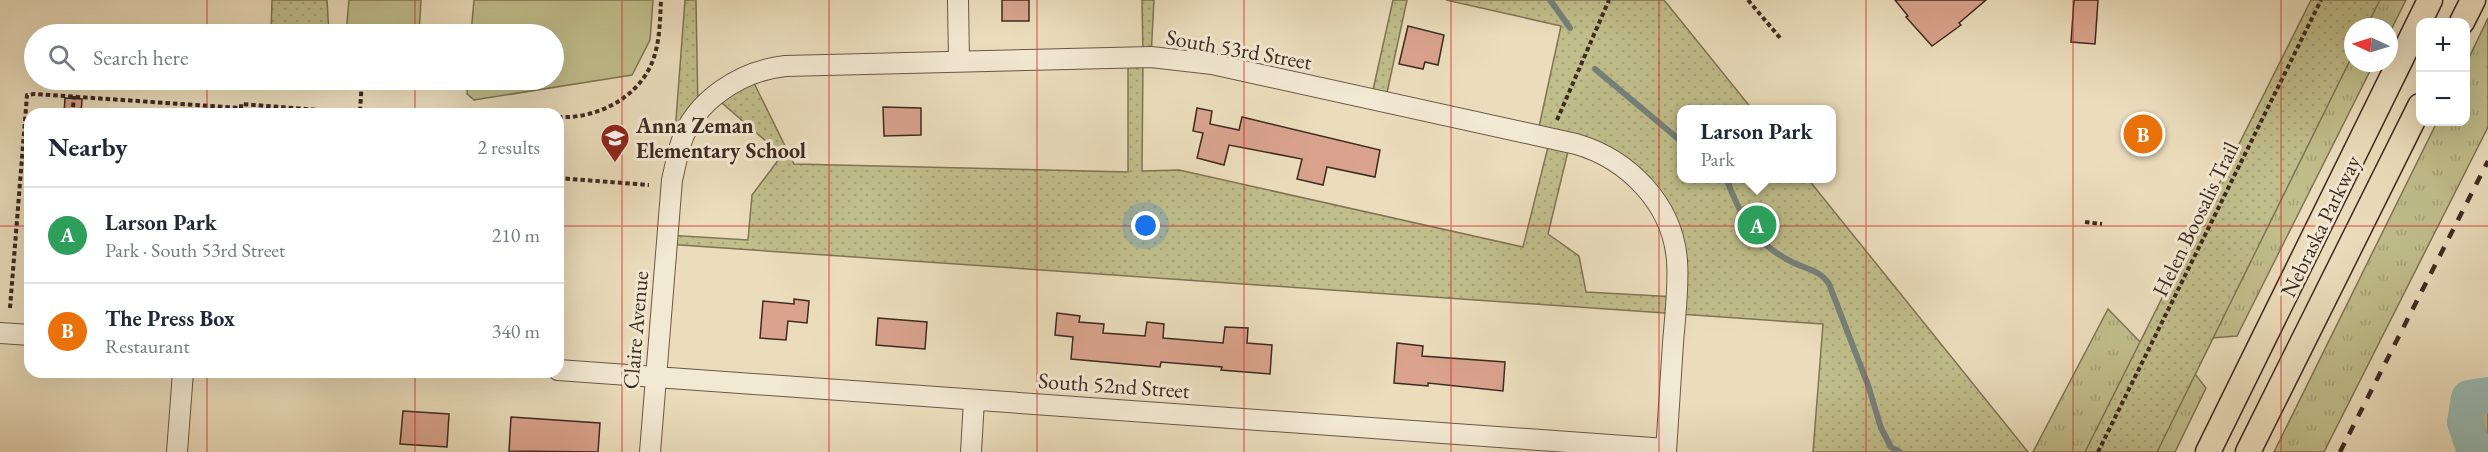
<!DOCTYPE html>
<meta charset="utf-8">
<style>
:root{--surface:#fff;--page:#f6f6f7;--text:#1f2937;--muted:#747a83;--line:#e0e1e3;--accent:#ea580c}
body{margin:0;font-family:"EB Garamond",serif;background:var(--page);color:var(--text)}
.controls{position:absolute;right:18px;top:18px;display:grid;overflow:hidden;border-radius:12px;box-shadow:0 6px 24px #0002}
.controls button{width:54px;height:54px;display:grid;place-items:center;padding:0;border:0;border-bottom:2px solid var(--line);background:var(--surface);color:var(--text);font:30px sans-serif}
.compass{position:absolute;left:2344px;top:18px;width:54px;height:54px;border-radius:50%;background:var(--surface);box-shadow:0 6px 24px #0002;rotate:274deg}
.you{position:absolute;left:1146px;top:226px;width:21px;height:21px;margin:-15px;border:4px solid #fff;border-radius:50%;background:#1a73e8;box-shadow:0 0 0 9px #1a73e833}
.badge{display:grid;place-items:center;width:39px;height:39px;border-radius:50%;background:var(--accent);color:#fff;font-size:20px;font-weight:700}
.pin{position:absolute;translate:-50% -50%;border:3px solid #fff;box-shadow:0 2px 6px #0006}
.popup{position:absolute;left:1677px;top:105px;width:159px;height:78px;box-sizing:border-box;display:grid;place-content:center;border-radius:12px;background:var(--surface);filter:drop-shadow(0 2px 4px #0005);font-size:20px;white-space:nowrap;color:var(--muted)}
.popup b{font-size:22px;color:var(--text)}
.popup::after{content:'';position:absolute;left:50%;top:100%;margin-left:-12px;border:12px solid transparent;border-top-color:var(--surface)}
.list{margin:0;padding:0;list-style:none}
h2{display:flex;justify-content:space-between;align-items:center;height:78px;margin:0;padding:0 24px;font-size:26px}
h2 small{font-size:20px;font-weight:400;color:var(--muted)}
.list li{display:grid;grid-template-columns:39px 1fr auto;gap:18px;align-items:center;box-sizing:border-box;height:96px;padding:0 24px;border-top:2px solid var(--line)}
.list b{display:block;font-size:22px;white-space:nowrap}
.list p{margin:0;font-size:20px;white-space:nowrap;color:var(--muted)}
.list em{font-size:20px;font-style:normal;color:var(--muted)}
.icon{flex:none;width:33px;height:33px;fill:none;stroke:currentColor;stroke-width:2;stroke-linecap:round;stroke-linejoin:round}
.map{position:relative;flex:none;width:2488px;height:452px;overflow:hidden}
.search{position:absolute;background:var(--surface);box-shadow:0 6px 24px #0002;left:24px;top:24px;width:540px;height:66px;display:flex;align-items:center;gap:15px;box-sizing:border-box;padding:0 21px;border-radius:33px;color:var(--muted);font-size:22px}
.panel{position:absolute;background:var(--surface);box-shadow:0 6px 24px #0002;left:24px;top:108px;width:540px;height:270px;border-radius:18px}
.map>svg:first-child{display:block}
</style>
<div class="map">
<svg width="2488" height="452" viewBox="0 0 2488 452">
<defs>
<pattern id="grass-tufts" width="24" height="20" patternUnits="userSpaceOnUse" patternTransform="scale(1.5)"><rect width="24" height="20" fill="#c0be8b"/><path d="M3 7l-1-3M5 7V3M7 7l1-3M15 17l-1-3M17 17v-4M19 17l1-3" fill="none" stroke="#a6a378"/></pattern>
<pattern id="park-dots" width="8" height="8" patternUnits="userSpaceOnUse" patternTransform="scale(1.5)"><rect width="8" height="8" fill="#c0be8b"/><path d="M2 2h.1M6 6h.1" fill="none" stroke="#a6a378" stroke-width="1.8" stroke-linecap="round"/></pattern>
</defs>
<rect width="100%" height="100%" fill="#ebddbc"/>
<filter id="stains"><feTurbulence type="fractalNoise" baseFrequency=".00333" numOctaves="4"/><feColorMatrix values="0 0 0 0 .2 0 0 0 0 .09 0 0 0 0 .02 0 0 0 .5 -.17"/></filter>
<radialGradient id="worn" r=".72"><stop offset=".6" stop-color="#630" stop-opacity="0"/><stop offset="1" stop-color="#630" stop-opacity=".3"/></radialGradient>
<path fill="url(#grass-tufts)" stroke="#807456" stroke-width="1.5" d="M2319,0H2406L2389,34V27H2353V63H2374L2237,336L2199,339Z
M2488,18V127L2324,452H2274L2437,122H2466V64Z
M2108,309L2148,350L2185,361L2206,388L2175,452H2033Z"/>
<path fill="url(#park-dots)" stroke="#807456" stroke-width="1.5" fill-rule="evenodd" d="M272,0H327L329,34H271Z
M685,0H696L698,113L669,212Z
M1142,0H1154L1151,57L1143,58L1142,171L1179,170L1523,247L1550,139L1537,136L1561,26L1446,0H1664L1752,109L1682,110V178L1808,179L2028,452H1813L1823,324L666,244L667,235L748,240L752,195L782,155L714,96L750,75L794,164L1128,172V58L1143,57ZM1570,143L1654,198L1677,262V297L1586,292L1579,256L1548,234Z
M1393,0H1407L1385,102L1371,99Z
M2311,0H2380L2366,27H2353V54L2157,452H2085Z"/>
<path fill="#c0be8b" stroke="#807456" stroke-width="1.5" d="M349,0H421L419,34H346Z
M474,0H653L650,40L632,75L474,100L467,94L468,80H554V34H471Z
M2454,392L2488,396V435Z"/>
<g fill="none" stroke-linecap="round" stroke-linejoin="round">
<path stroke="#75817a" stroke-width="6" d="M1550,0L1570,28
M1595,69L1682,142
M1726,178C1742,219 1753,243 1794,263C1807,269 1821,271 1829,284L1868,385L1881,428L1891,447L1900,452"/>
<path stroke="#99bbb5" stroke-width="36" d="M2475,452L2465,422L2469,398L2488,395"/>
</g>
<path fill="#d9a38d" stroke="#3f2a21" stroke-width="1.5" d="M1002,0H1029V21H1002Z
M1895,0H1986L1959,23L1961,25L1932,46L1906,17L1908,16Z
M2074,0H2098L2095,44L2071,42Z
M1408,26L1444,35L1438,65L1425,62L1423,69L1399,64Z
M65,98L82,99L81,114H64Z
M883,107L921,108V135L884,136Z
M1197,108L1212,111L1210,124L1239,130L1242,117L1380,150L1375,177L1327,167L1323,185L1297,179L1302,159L1229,145L1224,165L1197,158L1203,133L1193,131Z
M794,299L809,301L807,323L788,321L786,340L760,338L763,301L794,304Z
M1057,313L1080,316L1079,322L1104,324L1103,333L1145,336L1147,322L1164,324L1163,338L1223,343L1225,327L1248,328L1247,343L1272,345L1270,374L1221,370L1222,367L1161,362L1160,367L1071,359L1073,337L1055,335Z
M878,318L927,322L925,349L876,345Z
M1397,343L1423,346L1422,356L1505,362L1503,391L1428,383V386L1394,383Z
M403,411L449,414L447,447L400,444Z
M511,417L600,423L598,452L509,451Z"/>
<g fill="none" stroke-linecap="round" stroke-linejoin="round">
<g stroke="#6a5748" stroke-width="22">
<path id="minor" d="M958,0L959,61
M0,333L30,335
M558,370L1666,449
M177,452L183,372
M650,452L672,180C675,168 677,155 681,143C695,100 741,71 785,66L1151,57L1212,64L1576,144C1628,159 1673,204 1677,261C1679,288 1675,316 1673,343C1671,379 1668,416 1666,452
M971,452L974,400"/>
</g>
<g stroke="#3f2a21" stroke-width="27">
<path id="major" d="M2462,22L2473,0
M2208,452L2430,0
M2248,452L2420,106"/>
</g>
<path stroke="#3f2a21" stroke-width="4" stroke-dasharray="4.5 3" stroke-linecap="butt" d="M1748,0L1781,39
M73,107L74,96
M360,111L362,80
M448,114L465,111L519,114
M558,117C597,119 639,98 653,60C660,41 660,20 661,0
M1557,120L1609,0
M558,178L649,185
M2085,222L2102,224
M10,308L27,95L34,94L241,108V104L372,114
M2098,452L2321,0"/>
<use href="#minor" stroke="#f2e9d3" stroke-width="20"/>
<use href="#major" stroke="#ebddbc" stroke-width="24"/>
<path stroke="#3f2a21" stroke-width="4.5" stroke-dasharray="10 10" stroke-linecap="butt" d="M2340,452L2488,161"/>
</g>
<path fill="none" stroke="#d62828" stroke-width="1.5" stroke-opacity="0.55" d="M207,0V34M415,0V34M622,0V452M829,0V452M1037,0V452M1244,0V452M1451,0V452M1659,0V452M1866,0V452M2073,0V452M2281,0V452M207,80V114M415,80V114M0,226H30M558,226H2488M207,372V452M415,372V452"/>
<defs>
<g id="school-pin" transform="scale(1.5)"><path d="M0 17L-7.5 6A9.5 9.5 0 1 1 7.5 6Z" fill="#8f2418" stroke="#f2e9d3"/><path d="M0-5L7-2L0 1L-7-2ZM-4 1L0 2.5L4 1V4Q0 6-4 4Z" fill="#fff"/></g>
</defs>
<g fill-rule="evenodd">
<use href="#school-pin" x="615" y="138"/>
</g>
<g text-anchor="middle" stroke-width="6" stroke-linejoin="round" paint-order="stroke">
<g font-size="22" fill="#3f2a21" stroke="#f2e9d3">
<text transform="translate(1239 49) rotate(10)" y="8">South 53rd Street</text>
<text transform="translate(2195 219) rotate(-64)" y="8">Helen Boosalis Trail</text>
<text transform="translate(2320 226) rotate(-64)" y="8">Nebraska Parkway</text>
<text transform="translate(635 330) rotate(-85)" y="8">Claire Avenue</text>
<text transform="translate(1114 385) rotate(4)" y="8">South 52nd Street</text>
</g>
<g font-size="22" font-weight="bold" fill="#3f2a21" stroke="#f2e9d3" text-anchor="start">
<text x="636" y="133">Anna Zeman<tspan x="636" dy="25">Elementary School</tspan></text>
</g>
</g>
<rect width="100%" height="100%" filter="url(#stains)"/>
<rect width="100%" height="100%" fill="url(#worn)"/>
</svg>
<div class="controls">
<button>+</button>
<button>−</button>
</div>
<svg class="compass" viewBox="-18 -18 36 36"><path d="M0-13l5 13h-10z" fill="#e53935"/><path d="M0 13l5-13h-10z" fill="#747a83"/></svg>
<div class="you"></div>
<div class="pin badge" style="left:1757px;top:225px;background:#2e9e5b">A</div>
<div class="popup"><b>Larson Park</b>Park</div>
<div class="pin badge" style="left:2143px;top:134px;background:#e8710a">B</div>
<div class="search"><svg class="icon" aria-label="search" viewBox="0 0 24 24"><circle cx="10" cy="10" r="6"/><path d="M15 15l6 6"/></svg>Search here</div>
<section class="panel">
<h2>Nearby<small>2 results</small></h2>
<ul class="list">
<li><span class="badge" style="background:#2e9e5b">A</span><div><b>Larson Park</b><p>Park · South 53rd Street</p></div><em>210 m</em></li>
<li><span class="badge" style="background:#e8710a">B</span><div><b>The Press Box</b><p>Restaurant</p></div><em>340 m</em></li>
</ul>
</section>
</div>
